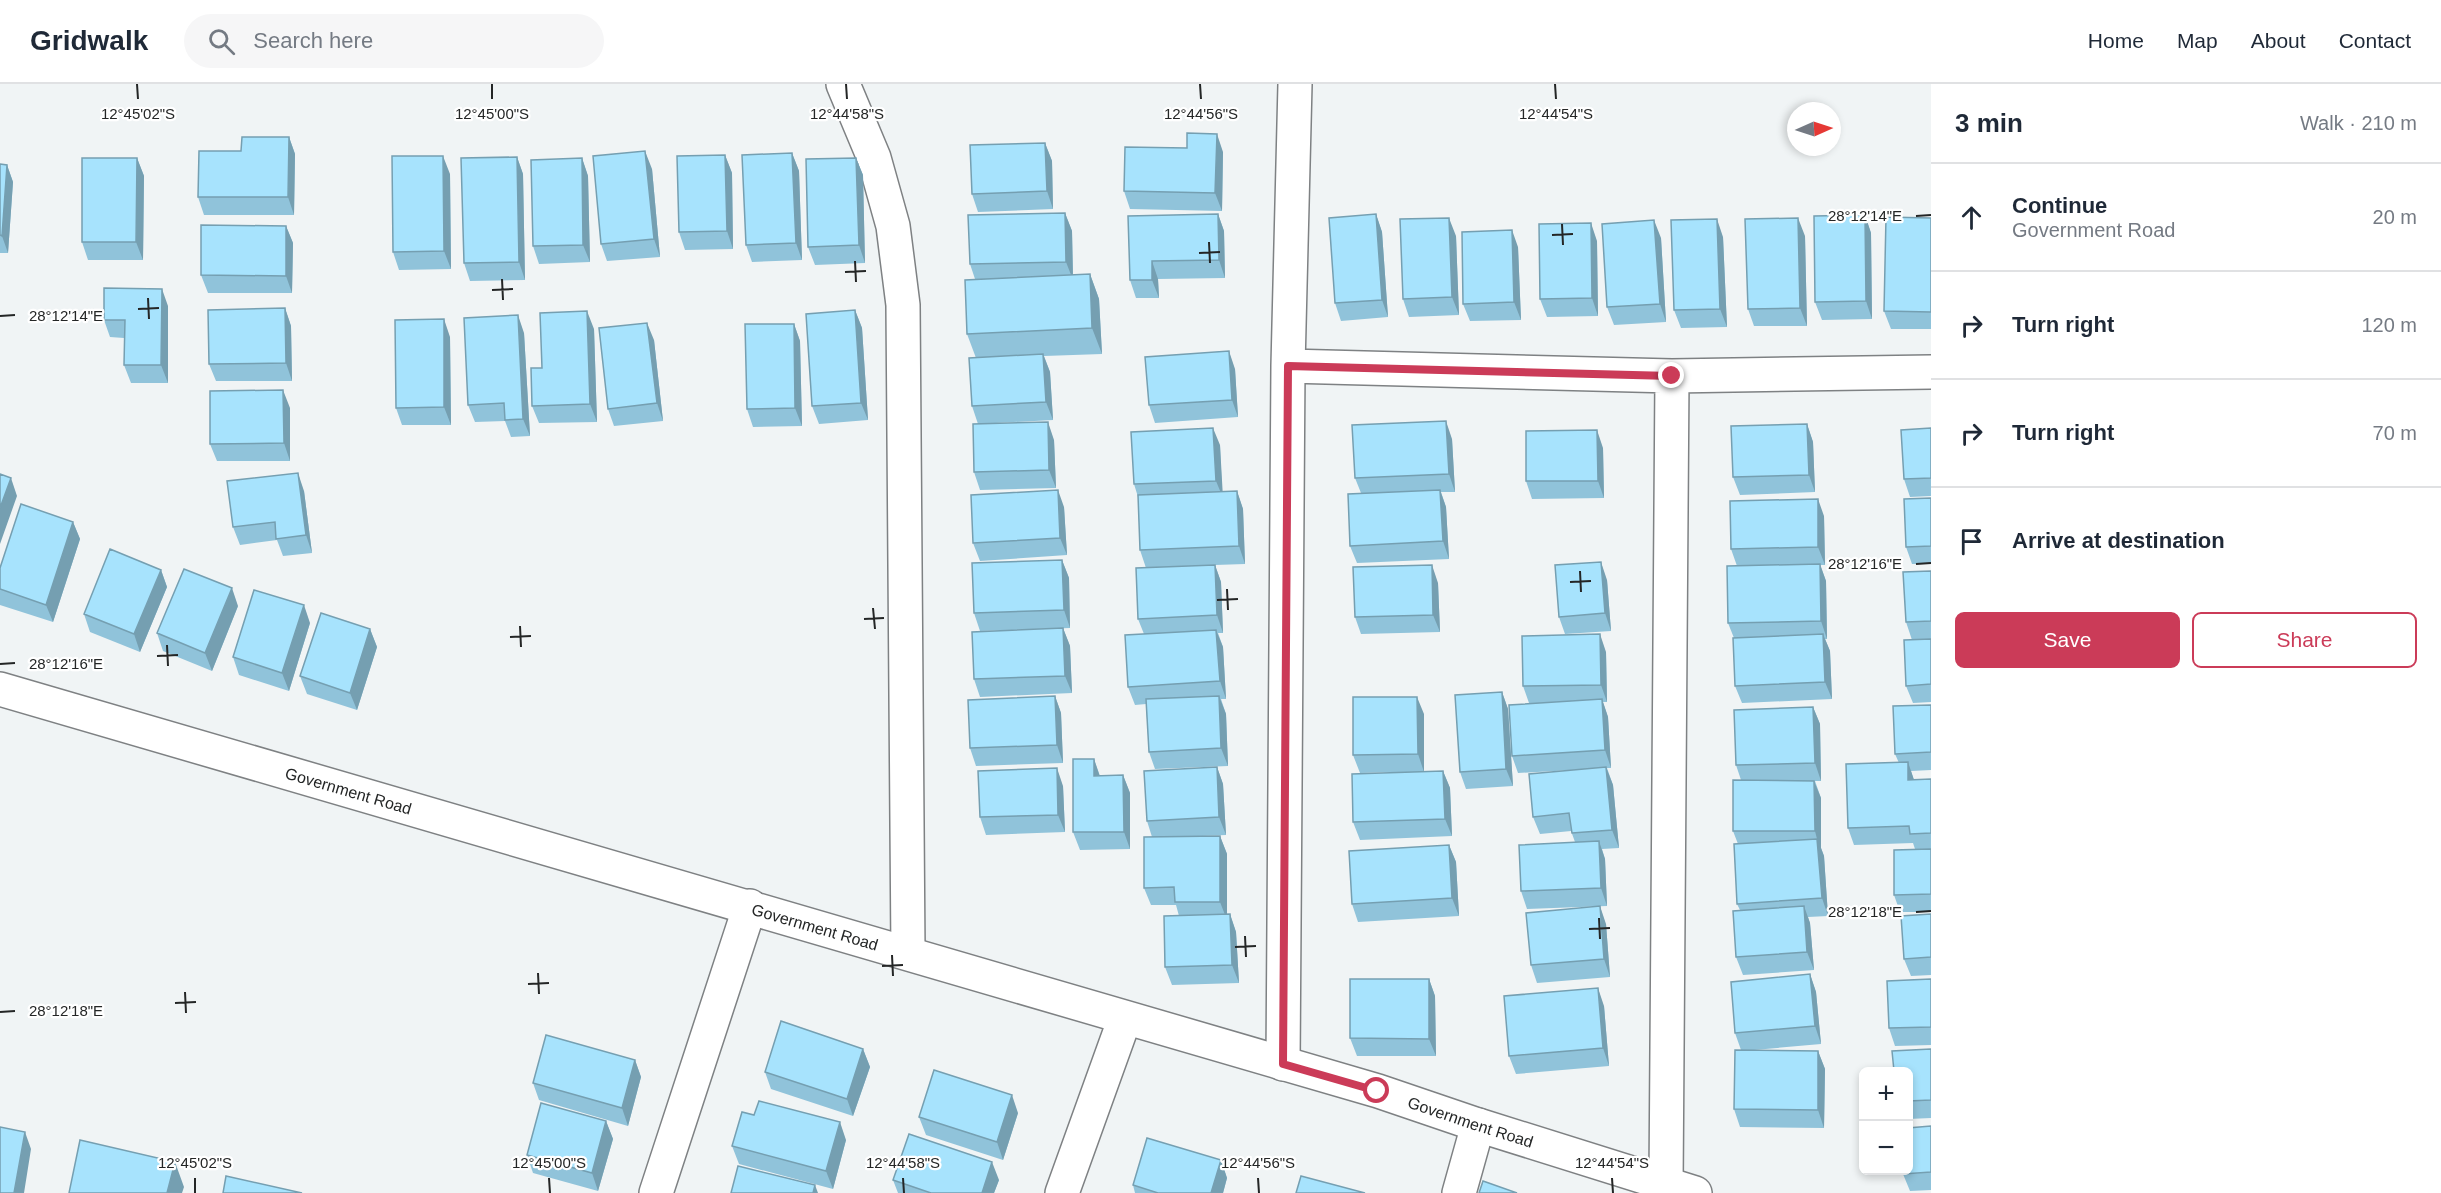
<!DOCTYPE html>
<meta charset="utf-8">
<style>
:root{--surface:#fff;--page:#f6f6f7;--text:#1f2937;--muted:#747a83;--line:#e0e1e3;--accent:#cb3b58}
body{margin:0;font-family:Helvetica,sans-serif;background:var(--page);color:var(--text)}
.controls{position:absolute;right:18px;bottom:18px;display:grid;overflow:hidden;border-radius:9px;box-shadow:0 3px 9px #0003}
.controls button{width:54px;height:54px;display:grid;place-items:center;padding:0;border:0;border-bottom:2px solid var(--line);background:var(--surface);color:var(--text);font:30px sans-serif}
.compass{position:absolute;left:1787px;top:18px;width:54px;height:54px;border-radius:50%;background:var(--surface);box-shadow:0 3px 9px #0003;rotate:87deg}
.stop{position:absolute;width:18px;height:18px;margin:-14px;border:4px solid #cb3b58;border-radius:50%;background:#fff}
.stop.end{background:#cb3b58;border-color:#fff;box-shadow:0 2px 6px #0008}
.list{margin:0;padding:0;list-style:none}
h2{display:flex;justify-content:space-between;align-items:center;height:78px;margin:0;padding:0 24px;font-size:26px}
h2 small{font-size:20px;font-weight:400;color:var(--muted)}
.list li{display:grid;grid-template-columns:39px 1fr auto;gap:18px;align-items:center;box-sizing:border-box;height:108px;padding:0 24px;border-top:2px solid var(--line)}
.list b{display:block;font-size:22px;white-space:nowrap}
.list p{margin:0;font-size:20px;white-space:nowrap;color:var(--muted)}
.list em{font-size:20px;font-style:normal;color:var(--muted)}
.actions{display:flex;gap:12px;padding:18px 24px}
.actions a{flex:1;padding:14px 0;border:2px solid var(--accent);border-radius:9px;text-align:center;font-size:21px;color:var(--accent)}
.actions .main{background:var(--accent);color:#fff}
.icon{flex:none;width:33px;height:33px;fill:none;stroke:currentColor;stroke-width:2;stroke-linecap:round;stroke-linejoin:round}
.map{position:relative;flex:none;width:1931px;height:1109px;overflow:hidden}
header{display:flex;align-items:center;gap:36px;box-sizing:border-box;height:84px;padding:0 30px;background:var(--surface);border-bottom:2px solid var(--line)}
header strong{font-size:28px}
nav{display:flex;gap:33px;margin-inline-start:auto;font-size:21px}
.search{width:420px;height:54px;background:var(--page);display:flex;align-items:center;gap:15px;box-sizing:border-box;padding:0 21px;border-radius:33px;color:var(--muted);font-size:22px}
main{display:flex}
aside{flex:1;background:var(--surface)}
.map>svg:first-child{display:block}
</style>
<header>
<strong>Gridwalk</strong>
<div class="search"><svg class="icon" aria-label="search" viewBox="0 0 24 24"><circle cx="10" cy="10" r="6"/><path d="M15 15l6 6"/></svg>Search here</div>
<nav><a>Home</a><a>Map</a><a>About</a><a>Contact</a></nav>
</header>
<main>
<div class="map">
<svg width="1931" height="1109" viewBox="0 0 1931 1109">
<rect width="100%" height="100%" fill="#f0f4f5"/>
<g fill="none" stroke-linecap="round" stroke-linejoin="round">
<g stroke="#7e8183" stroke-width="36">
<path id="minor" d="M843,0L874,74L893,142L903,221L908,869
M1288,282L1295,0
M1283,980L1288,282L1672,292L1931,288
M1666,1100L1672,292
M656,1109L750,822
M1062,1109L1125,934
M1459,1109L1478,1041"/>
</g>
<g stroke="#7e8183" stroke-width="36">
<g id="tertiary">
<path id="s1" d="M0,605L1378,1007L1478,1041L1695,1109"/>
</g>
</g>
<use href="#minor" stroke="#fff" stroke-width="33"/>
<use href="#tertiary" stroke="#fff" stroke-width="33"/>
</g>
<path fill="#90c3da" d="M289,53L295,70L294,131H204L198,113L241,67Z
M1045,59L1052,77L1053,125L978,128L972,110Z
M1223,68L1222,127L1130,125L1124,107Z
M792,69L799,87L802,176L752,178L746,161Z
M725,71L732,89L733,165L685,166L679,148Z
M517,73L523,90L525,196L470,197L464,179Z
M137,74L144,92L143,176H88L82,158Z
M582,74L588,92L590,178L539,180L533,162Z
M856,74L863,91L865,179L815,181L808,163Z
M0,80L7,81L13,98L8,169H0Z
M652,85L660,173L607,177L601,160Z
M450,90L451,185L399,186L393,168Z
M1065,129L1072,147L1073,191L1090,190L1099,215L1102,270L1044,272L1050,288L1053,336L978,340L972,322L976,274L967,250L975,195L970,180Z
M1218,130L1224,147L1225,194L1158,195L1159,214H1136L1130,196L1128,132Z
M1376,130L1382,148L1388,233L1341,237L1335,219Z
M1865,131L1871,149L1872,235L1822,236L1815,218Z
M1931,134V245H1891L1884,227Z
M286,142L293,159L292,209H208L201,191Z
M1456,152L1459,231L1409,233L1403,215Z
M1805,152L1807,242H1754L1748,225Z
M1723,153L1727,243L1681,244L1674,226Z
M1661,154L1666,238L1614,241L1607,223Z
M1597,157L1598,232L1547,233L1540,215Z
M1518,163L1521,236L1470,237L1463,220Z
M168,222V299H131L124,281V254L110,253L104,236Z
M285,224L291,242L292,297H216L209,280Z
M855,226L862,244L868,336L819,340L812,322Z
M794,240L800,257L802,342L753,343L747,325Z
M594,245L597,338L539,339L532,322L542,284Z
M524,249L530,352L511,353L505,337L475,338L468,321Z
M450,253L451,341H402L396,324Z
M654,256L663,337L614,342L608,325Z
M1235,285L1238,333L1155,339L1149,321Z
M290,324V377H217L210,360Z
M1807,340L1813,358L1815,408L1740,411L1733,393Z
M1931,344V412L1910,413L1904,395Z
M1452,355L1455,408H1441L1446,423L1449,475L1357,479L1350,462L1361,409L1355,394Z
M1054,356L1056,404L980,406L974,388Z
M1220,361L1222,408L1237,407L1243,425L1245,480L1215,481L1221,498L1223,549H1218L1223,563L1226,615H1221L1226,630L1228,682L1155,685L1149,668L1146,620L1135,621L1128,603L1144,550L1138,535L1146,484L1140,466L1138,413L1134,400Z
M1603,364L1604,414L1532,415L1526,397Z
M304,407L312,469L283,472L277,456L240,461L233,443Z
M1931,414V480H1912L1906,463Z
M1064,423L1067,471L980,477L973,459Z
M1824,432L1825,481H1820L1826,497L1827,555H1825L1830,567L1832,615L1742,619L1735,602L1734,554L1728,539L1737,482L1731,465Z
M73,438L80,455L53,538L0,521V484Z
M1062,476L1069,494L1070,544L980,547L974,529Z
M161,486L167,503L140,568L90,548L84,530Z
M1931,487V618L1913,619L1906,602L1912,556L1906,538Z
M1607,496L1611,547L1565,550L1559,533Z
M1438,499L1440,548L1361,550L1355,533Z
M238,522L212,587L163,567L157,549Z
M310,539L289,607L239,591L233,573Z
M1063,544L1070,562L1072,609L980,613L974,595Z
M370,545L377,563L357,626L307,610L300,592Z
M1606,568L1607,618H1603L1608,633L1611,684H1607L1613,701L1619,764L1602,765L1605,775L1607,822L1527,825L1521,807L1575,758L1571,747L1540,750L1533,733L1572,686L1518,689L1512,672L1529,619L1523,602Z
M1502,608L1508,625L1513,702L1466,705L1460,688Z
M1055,612L1061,629L1063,679L976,682L970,664Z
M1931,621V686L1911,687L1914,696L1931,695V828H1900L1894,811L1915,765L1913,759L1854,761L1848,744L1899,679L1895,670Z
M1813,623L1820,640L1821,697H1815L1821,714V764L1824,772L1828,832L1808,833L1810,839L1814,886L1743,891L1736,873L1740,826L1737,820L1738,760L1733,747L1741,696L1736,681Z
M1424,630V687H1443L1450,704L1452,752L1360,756L1353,738L1393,688L1360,689L1353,671Z
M1094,675L1100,692L1123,691L1130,709V765L1080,766L1073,748Z
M1217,683L1223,700L1226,751L1202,752H1220L1227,770V830H1230L1236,848L1239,899L1172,901L1165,883L1179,832L1176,821H1151L1144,804L1152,753L1147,737Z
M1063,702L1065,748L986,751L980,733Z
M1449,761L1456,778L1459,832L1358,838L1352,820Z
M1931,830V891L1911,892L1904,875Z
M1606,840L1610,893L1537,899L1531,881Z
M1810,890L1816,908L1821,960L1754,966L1818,967L1825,985L1824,1044L1740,1043L1734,1025L1741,966L1735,949Z
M1429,895L1435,912L1436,972H1357L1350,954Z
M1931,895V961L1895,962L1889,944Z
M1604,922L1609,982L1516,990L1509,972Z
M863,965L870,983L853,1032L771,1005L765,988Z
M1931,965V1034L1908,1035V987Z
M635,976L641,993L628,1042L539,1016L533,999Z
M1018,1029L1003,1076L926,1051L919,1033Z
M606,1037L613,1055L598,1107L533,1089L527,1071Z
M1931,1042V1106L1910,1107L1903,1090Z
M846,1056L833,1105L739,1080L732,1062Z
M1221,1076L1227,1094L1223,1109H1135L1133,1101Z
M893,1096H999L994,1109H898Z"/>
<path fill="#759fb1" d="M1217,50L1223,68L1222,127L1215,109Z
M289,53L295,70L294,131L288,113Z
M1045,59L1052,77L1053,125L1047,107Z
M645,67L652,85L660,173L654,155Z
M792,69L799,87L802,176L796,159Z
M725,71L732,89L733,165L727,147Z
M443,72L450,90L451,185L444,167Z
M517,73L523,90L525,196L519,178Z
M137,74L144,92L143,176L136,158Z
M582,74L588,92L590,178L583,161Z
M856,74L863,91L865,179L859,161Z
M7,81L13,98L8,169L2,152Z
M1065,129L1072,147L1073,196L1066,178Z
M1218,130L1224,147L1225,194L1219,176Z
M1376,130L1382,148L1388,233L1382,216Z
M1865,131L1871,149L1872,235L1866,217Z
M1449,134L1456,152L1459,231L1452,213Z
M1798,134L1805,152L1807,242L1800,224Z
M1717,135L1723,153L1727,243L1720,225Z
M1654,136L1661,154L1666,238L1660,220Z
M1591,139L1597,157L1598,232L1592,214Z
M286,142L293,159L292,209L286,192Z
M1512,146L1518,163L1521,236L1514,218Z
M1152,177L1158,195L1159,214L1152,196Z
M1090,190L1099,215L1102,270L1092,244Z
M162,205L168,222V299L161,281Z
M285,224L291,242L292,297L286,279Z
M855,226L862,244L868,336L861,319Z
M587,227L594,245L597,338L590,320Z
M518,231L524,249L530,352L523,335Z
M444,235L450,253L451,341L444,323Z
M647,239L654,256L663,337L657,319Z
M794,240L800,257L802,342L795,324Z
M1229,267L1235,285L1238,333L1232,316Z
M1043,270L1050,288L1053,336L1046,318Z
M283,306L290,324V377L284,359Z
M1446,337L1452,355L1455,408L1449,390Z
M1048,338L1054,356L1056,404L1049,386Z
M1807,340L1813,358L1815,408L1809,391Z
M1213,344L1220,361L1223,414L1216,397Z
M1597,346L1603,364L1604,414L1598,397Z
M298,389L304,407L312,469L306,451Z
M11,394L17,412L0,460V424Z
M1058,406L1064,423L1067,471L1060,454Z
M1440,406L1446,423L1449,475L1443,457Z
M1237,407L1243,425L1245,480L1239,462Z
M1818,415L1824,432L1825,481L1818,463Z
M73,438L80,455L53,538L46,521Z
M1062,476L1069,494L1070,544L1064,526Z
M1601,478L1607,496L1611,547L1605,529Z
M1820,480L1826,497L1827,555L1821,537Z
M1215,481L1221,498L1223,549L1217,531Z
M1432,481L1438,499L1440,548L1433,531Z
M161,486L167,503L140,568L134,550Z
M232,504L238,522L212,587L205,569Z
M304,521L310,539L289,607L282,589Z
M1063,544L1070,562L1072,609L1065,592Z
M370,545L377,563L357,626L350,609Z
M1216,546L1223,563L1226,615L1220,597Z
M1600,550L1606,568L1607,618L1601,601Z
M1823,550L1830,567L1832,615L1825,598Z
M1502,608L1508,625L1513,702L1506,685Z
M1055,612L1061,629L1063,679L1057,661Z
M1219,612L1226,630L1228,682L1221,664Z
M1417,613L1424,630V688L1418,670Z
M1602,615L1608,633L1611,684L1605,666Z
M1813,623L1820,640L1821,697L1815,679Z
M1094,675L1100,693L1094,692Z
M1908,678L1914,696H1908Z
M1217,683L1223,700L1226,751L1219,733Z
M1606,683L1613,701L1619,764L1612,746Z
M1057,684L1063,702L1065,748L1058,731Z
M1443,687L1450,704L1452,752L1445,735Z
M1123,691L1130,709V765L1124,748Z
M1814,697L1821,714V764L1824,772L1828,832L1822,814L1817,755L1815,747Z
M1220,752L1227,770V836L1220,818Z
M1599,757L1605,775L1607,822L1601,804Z
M1449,761L1456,778L1459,832L1452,814Z
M1600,822L1606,840L1610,893L1604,875Z
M1804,822L1810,839L1814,886L1807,868Z
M1230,830L1236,848L1239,899L1232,881Z
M1810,890L1816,908L1821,960L1815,942Z
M1429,895L1435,912L1436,972L1429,955Z
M1598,904L1604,922L1609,982L1603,964Z
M863,965L870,983L853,1032L847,1015Z
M1818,967L1825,985L1824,1044L1818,1026Z
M635,976L641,993L628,1042L622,1024Z
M1012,1011L1018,1029L1003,1076L997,1058Z
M606,1037L613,1055L598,1107L592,1089Z
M840,1038L846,1056L833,1105L826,1087Z
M25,1048L31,1065L24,1109H14Z
M1221,1076L1227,1094L1223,1109H1211Z
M175,1078L184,1103L182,1109H167Z
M992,1078L999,1096L994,1109H982Z
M815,1101L818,1109H813Z"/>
<path fill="#a7e3fd" stroke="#759fb1" stroke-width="1.5" d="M1187,49L1217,50L1215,109L1124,107L1125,63L1187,64Z
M242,53H289L288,113H198L199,67H241Z
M1045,59L1047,107L972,110L970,61Z
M645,67L654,155L601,160L593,72Z
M792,69L796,159L746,161L742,71Z
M725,71L727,147L679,148L677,72Z
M392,72H443L444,167L393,168Z
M517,73L519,178L464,179L461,74Z
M82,74H137L136,158H82Z
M582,74L583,161L533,162L531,76Z
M856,74L859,161L808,163L806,75Z
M0,80L7,81L2,152L0,151Z
M1065,129L1066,178L970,180L968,131Z
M1218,130L1219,176L1152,177V196H1130L1128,132Z
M1376,130L1382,216L1335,219L1329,134Z
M1865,131L1866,217L1815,218L1814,132Z
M1886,133L1931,134V228L1884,227Z
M1449,134L1452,213L1403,215L1400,135Z
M1798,134L1800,224L1748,225L1745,135Z
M1717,135L1720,225L1674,226L1671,136Z
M1654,136L1660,220L1607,223L1602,140Z
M1591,139L1592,214L1540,215L1539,140Z
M201,141L286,142V192L201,191Z
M1512,146L1514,218L1463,220L1462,148Z
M1090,190L1092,244L967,250L965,196Z
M104,204L162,205L161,281H124L125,236H104Z
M285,224L286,279L209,280L208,226Z
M855,226L861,319L812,322L806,230Z
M587,227L590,320L532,322L531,284H542L540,229Z
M518,231L523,335L505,336L504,319L468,321L464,234Z
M444,235V323L396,324L395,236Z
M647,239L657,319L608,325L599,244Z
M745,240H794L795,324L747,325Z
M1229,267L1232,316L1149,321L1145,273Z
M1043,270L1046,318L972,322L969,274Z
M283,306L284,359L210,360V307Z
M1446,337L1449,390L1355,394L1352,341Z
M1048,338L1049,386L974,388L973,340Z
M1807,340L1809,391L1733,393L1731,342Z
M1213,344L1216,397L1134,400L1131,348Z
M1931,344V394L1904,395L1901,346Z
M1597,346L1598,397H1526V347Z
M298,389L306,451L276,455L275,438L233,443L227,397Z
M0,390L11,394L0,424Z
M1058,406L1060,454L973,459L971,411Z
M1440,406L1443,457L1350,462L1348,410Z
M1237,407L1239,462L1140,466L1138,411Z
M1931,414V462L1906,463L1904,415Z
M1818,415V463L1731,465L1730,417Z
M21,420L73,438L46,521L0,505V484Z
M110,465L161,486L134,550L84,530Z
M1062,476L1064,526L974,529L972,479Z
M1601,478L1605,529L1559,533L1555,481Z
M1820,480L1821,537L1728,539L1727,482Z
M1215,481L1217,531L1138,535L1136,484Z
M1432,481L1433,531L1355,533L1353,483Z
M184,485L232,504L205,569L157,549Z
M1931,487V537L1906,538L1903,488Z
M254,506L304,521L282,589L233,573Z
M321,529L370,545L350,609L300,592Z
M1063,544L1065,592L974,595L972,548Z
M1216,546L1220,597L1128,603L1125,551Z
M1600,550L1601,601L1523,602L1522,552Z
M1823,550L1825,598L1735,602L1733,554Z
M1931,555V600L1906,602L1904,556Z
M1502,608L1506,685L1460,688L1455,611Z
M1055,612L1057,661L970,664L968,616Z
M1219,612L1221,664L1149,668L1146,615Z
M1353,613H1417L1418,670L1353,671Z
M1602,615L1605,666L1512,672L1509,621Z
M1931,621V668L1895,670L1893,622Z
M1813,623L1815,679L1736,681L1734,626Z
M1073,675H1094V692L1123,691L1124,748H1073Z
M1908,678V696L1931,695V749L1910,750L1909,742L1848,744L1846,680Z
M1217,683L1219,733L1147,737L1144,687Z
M1606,683L1612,746L1572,749L1569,729L1533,733L1529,690Z
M1057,684L1058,731L980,733L978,687Z
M1443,687L1445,735L1353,738L1352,690Z
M1733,696L1814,697L1815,747H1733Z
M1220,752V818H1175L1174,803L1144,804V753Z
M1817,755L1822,814L1737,820L1734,760Z
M1599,757L1601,804L1521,807L1519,761Z
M1449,761L1452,814L1352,820L1349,767Z
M1931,765V810L1894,811V766Z
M1600,822L1604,875L1531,881L1526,829Z
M1804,822L1807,868L1736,873L1733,827Z
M1230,830L1232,881L1165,883L1164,832Z
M1931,830V873L1904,875L1901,832Z
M1810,890L1815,942L1735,949L1731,898Z
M1350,895H1429V955L1350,954Z
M1931,895V943L1889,944L1887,897Z
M1598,904L1603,964L1509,972L1504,912Z
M781,937L863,965L847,1015L765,988Z
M546,951L635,976L622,1024L533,999Z
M1931,965V1016L1908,1017V987H1894L1892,967Z
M1735,966L1818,967V1026L1734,1025Z
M934,986L1012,1011L997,1058L919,1033Z
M759,1017L840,1038L826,1087L732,1062L742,1028L754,1031Z
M541,1019L606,1037L592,1089L527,1071Z
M1931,1042V1088L1903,1090V1086H1908V1044Z
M0,1043L25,1048L14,1109H0Z
M909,1050L992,1078L982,1109H931L893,1096Z
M1147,1054L1221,1076L1211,1109H1158L1133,1101Z
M80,1056L175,1078L167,1109H69Z
M738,1082L815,1101L813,1109H731Z
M226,1092L302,1109H223Z
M1301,1092L1365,1109H1296Z
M1483,1097L1517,1109H1479Z"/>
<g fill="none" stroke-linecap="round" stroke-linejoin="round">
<path stroke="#cb3b58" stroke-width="8" d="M1377,1007L1283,980L1288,282L1672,292"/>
</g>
<path fill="none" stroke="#242626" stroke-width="2" d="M137,0L138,15M492,0V15M846,0L847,15M1200,0L1201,15M1555,0L1556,15M1916,132L1931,131M1562,140L1563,161M1552,151L1573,150M1209,158L1210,179M1199,169L1220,168M855,177L856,198M845,188L866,187M502,195L503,216M492,206L513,205M148,214L149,235M138,225L159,224M0,232L15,231M1916,480L1931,479M1580,487L1581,508M1570,498L1591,497M1227,505L1228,526M1217,516L1238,515M873,524L875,545M864,535L884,534M520,542L521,563M510,553L531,552M167,561L168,582M157,572L178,571M0,580L15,579M1916,828L1931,827M1599,834L1600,855M1589,845L1610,844M1245,852L1246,873M1235,863L1256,862M892,871L893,892M882,882L903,881M538,889L539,910M528,900L549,899M185,908L186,929M175,919L196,918M0,928L15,927M195,1094V1109M549,1094L550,1109M903,1094L904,1109M1258,1094L1259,1109M1612,1094L1613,1109"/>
<g text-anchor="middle" stroke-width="4.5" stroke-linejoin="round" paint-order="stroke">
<g font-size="16" fill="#242626" stroke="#fff">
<text dy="6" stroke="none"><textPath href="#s1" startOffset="363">Government Road</textPath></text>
<text dy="6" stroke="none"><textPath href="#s1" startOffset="849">Government Road</textPath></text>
<text dy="6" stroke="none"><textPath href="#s1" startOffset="1533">Government Road</textPath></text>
</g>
</g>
<g font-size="15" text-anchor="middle" fill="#242626" stroke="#fff" stroke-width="4.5" stroke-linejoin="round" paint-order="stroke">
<text x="138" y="35">12°45'02"S</text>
<text x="492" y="35">12°45'00"S</text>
<text x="847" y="35">12°44'58"S</text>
<text x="1201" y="35">12°44'56"S</text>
<text x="1556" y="35">12°44'54"S</text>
<text x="1865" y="137">28°12'14"E</text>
<text x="66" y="237">28°12'14"E</text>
<text x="1865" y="485">28°12'16"E</text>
<text x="66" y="585">28°12'16"E</text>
<text x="1865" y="833">28°12'18"E</text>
<text x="66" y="932">28°12'18"E</text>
<text x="195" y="1084">12°45'02"S</text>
<text x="549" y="1084">12°45'00"S</text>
<text x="903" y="1084">12°44'58"S</text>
<text x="1258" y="1084">12°44'56"S</text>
<text x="1612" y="1084">12°44'54"S</text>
</g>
</svg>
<div class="controls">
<button>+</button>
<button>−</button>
</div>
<svg class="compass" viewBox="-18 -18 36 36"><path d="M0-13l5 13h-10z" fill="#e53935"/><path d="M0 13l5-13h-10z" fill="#747a83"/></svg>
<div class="stop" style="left:1377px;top:1007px"></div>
<div class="stop end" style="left:1672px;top:292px"></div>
</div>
<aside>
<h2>3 min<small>Walk · 210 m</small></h2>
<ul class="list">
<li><svg class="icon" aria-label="ahead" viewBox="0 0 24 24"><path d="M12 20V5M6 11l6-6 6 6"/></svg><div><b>Continue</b><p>Government Road</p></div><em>20 m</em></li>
<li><svg class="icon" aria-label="right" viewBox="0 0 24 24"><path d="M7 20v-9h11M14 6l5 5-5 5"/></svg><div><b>Turn right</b></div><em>120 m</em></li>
<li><svg class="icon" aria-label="right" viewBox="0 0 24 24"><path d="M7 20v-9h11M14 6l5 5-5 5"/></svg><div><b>Turn right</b></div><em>70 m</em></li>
<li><svg class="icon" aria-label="arrive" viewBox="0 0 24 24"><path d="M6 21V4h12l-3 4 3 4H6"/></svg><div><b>Arrive at destination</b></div></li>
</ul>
<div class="actions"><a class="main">Save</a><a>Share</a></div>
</aside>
</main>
